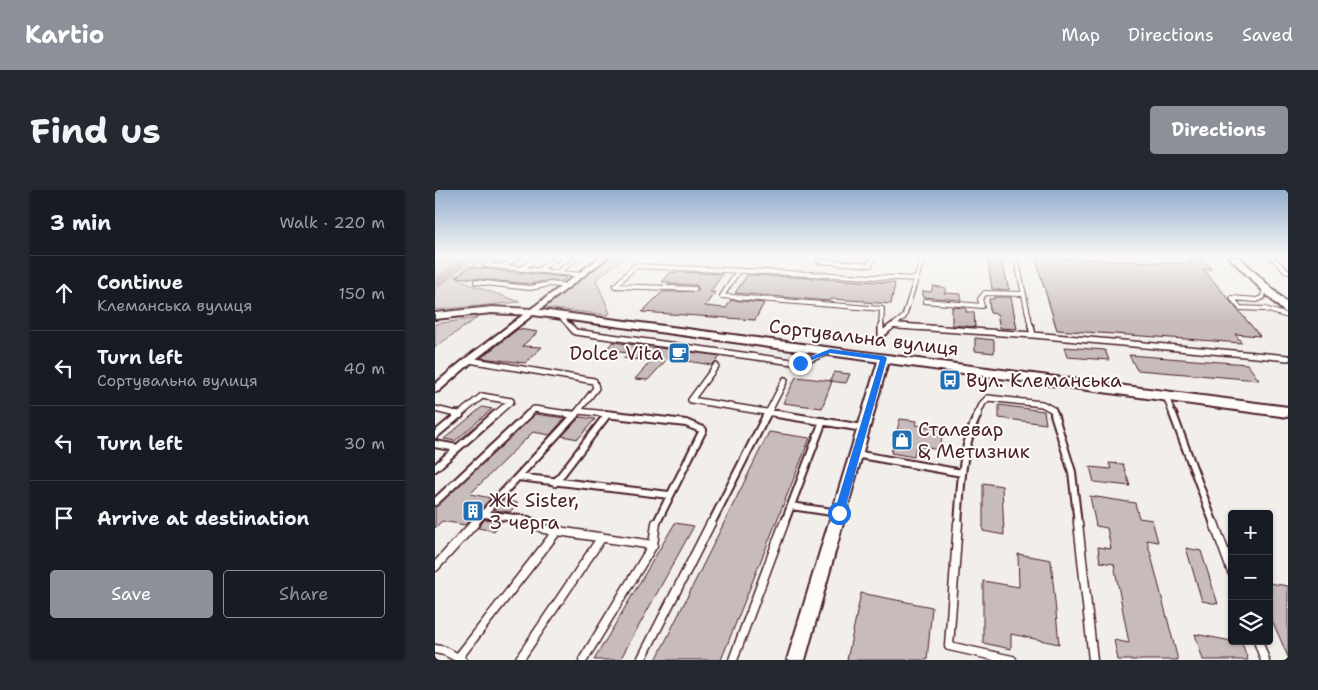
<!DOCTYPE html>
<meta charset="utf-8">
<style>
:root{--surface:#171b24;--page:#242831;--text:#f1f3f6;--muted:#9ea1a6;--line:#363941;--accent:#8c9099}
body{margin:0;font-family:"Shantell Sans",sans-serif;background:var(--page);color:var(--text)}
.controls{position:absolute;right:15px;bottom:15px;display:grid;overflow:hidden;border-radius:5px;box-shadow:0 1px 4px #0004}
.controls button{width:45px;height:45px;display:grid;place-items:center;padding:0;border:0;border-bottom:1px solid var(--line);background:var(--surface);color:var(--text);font:25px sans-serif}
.stop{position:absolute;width:15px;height:15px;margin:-11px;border:4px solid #1a73e8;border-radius:50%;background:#fff}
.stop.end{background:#1a73e8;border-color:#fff;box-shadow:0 1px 5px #0008}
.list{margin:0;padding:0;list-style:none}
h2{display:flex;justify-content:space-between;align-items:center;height:65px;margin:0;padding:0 20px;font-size:21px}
h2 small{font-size:16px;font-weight:400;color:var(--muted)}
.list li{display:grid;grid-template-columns:32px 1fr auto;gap:15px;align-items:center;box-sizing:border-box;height:75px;padding:0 20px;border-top:1px solid var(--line)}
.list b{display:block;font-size:19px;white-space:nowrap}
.list p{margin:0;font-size:16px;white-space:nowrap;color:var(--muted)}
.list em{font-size:16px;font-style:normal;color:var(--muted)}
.actions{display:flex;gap:10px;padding:15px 20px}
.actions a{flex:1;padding:11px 0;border:1px solid var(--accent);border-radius:5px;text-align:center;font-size:18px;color:var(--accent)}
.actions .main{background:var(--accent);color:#fff}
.icon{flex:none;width:28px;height:28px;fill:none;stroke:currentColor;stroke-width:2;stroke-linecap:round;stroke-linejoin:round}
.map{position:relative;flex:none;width:853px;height:470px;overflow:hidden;border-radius:5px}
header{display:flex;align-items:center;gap:30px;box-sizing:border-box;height:70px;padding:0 25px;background:var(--accent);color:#fff}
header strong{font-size:24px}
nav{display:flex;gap:28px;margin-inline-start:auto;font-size:18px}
.intro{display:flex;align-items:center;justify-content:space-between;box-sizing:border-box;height:120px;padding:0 30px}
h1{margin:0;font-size:35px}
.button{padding:12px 22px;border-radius:5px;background:var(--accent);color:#fff;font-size:18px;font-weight:700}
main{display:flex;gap:30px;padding:0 30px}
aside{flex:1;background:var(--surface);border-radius:5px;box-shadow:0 1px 4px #0004}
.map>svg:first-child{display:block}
</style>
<header>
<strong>Kartio</strong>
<nav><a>Map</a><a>Directions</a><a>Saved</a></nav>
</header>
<div class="intro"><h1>Find us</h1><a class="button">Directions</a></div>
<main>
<aside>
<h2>3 min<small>Walk · 220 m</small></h2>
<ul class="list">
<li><svg class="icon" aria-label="ahead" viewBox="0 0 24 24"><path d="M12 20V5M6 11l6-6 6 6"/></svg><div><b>Continue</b><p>Клеманська вулиця</p></div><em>150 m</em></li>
<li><svg class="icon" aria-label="left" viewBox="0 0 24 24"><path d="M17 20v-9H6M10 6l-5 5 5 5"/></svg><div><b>Turn left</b><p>Сортувальна вулиця</p></div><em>40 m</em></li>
<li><svg class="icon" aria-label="left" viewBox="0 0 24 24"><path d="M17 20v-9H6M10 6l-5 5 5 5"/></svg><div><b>Turn left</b></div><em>30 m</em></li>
<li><svg class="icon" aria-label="arrive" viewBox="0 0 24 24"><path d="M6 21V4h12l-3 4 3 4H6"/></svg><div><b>Arrive at destination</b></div></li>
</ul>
<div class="actions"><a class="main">Save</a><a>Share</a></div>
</aside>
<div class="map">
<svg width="853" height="470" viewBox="0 0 853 470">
<rect width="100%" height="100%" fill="#f2efeb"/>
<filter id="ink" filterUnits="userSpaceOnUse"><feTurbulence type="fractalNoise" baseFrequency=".02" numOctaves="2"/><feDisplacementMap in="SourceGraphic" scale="10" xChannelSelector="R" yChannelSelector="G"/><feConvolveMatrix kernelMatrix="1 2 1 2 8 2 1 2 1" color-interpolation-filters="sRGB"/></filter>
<g filter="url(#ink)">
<path fill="#d9d0cf" stroke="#92787d" d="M9,67H51L22,87L36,95L85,112L0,120V72Z
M173,67H189L161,90L175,123L173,125L110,118V116Z
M42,128L0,157V134Z"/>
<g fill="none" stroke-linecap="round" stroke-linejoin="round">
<path fill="#b7a5a6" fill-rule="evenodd" d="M27,67H40L5,97L0,98V88Z"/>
</g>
<path fill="#c8bbbb" stroke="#4a1f2b" d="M556,67H566L574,100L557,99L553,72H556Z
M600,67L756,74L750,67H766L777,79H768L825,146L800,144L807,153L622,140Z
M34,77L67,81L132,87L126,92L115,90L95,94L21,87Z
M244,82L288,84L275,102H280L270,116L291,118L296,110L329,113L320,130L207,122L227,102L263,101V98L261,95L233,94L235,92H227L235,83Z
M312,85L375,88L460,93L456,114L430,112V111L396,109L395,111L300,103Z
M498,96L511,98L509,103L526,104V110L488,107V101L496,102Z
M559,107H576L582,139L565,138L562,124L555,123L554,109H559Z
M517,117L531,118V122H539L540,137L517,135Z
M83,139L103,142L87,156L107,157L90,173L46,168Z
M540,148L559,150V163L540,161Z
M178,152L286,166L277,175L233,168L213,190L200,189L216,171L188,168L193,163L170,160Z
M629,157L670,160L674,170L632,167Z
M694,165L812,174L824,190L702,180Z
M399,182L415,184L411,193L395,191Z
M361,187L397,191L387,218L348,213Z
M564,215L609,221L611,234L564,228Z
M47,217L57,219L20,251L9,249Z
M100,224L130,228L115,245L98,242L35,304L56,308L30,335L7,331L0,338V317Z
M145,227L160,229L143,249L127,246Z
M465,229L482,231L481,235L508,239L505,260L481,256L479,267L456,263Z
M334,242L375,248L286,470H221Z
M674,273L688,274L695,296L659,292L655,277L676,279Z
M548,293L567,296L569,345L548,341Z
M655,306L700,313L704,328L717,330L723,352L712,350L743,470H683L679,450L694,453L679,374L665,372L663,357L676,359L672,338L661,336Z
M68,310L83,313L75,322L59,320Z
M50,329L67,331L59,341L43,338Z
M240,333L259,336L185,470H159Z
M751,358L766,361L783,414L767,411Z
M583,364L616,370L624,454L576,444V459L548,453V391L584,397Z
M834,393L853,396V467L834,423Z
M426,403L497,417L492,470H412Z
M760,444L807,453L813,470H768Z"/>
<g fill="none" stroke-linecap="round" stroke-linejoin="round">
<g stroke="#4a1f2b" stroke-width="6">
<path id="service-far3" d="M581,67L596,138
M836,67L853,82
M384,71L435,75L439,67
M50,75L146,85
M50,75L63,67
M67,77L83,67
M86,79L104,67
M104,80L123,67
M304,80L287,106L447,119L446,138
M123,82L144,67
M41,92L95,98L115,94L132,96
M180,96L200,76L481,89
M180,96L260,99
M830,98L828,107L822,110L797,108L805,118L830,119L853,126
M490,111L547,116L545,109L550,103L589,104
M126,127L136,138
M459,136L485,138
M455,138L469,127L488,67"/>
</g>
<g stroke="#4a1f2b" stroke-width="8">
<path id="service-far2" d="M135,136L140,142L365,173L393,162
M465,136L598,145L853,168
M596,136L598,145
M446,145V136
M446,145L457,136
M34,170L159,191L161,198L140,225
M281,176L256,210L350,225
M731,206L738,225
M0,219L25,225
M143,221L182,225
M24,225L47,206L76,211
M60,225L76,211
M92,225L99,219L140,225
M332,225L350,190
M542,225L548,213L553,208L607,214L618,220L620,225"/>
</g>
<g stroke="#4a1f2b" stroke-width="10">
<path id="service-far1" d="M21,224L25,225
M133,224L140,225
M170,224L251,233L268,240L221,334
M342,224L428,238
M619,224L637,282L643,334
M738,224L779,334
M0,245L25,224
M0,254L22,258
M420,264L527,283
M0,278L61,224
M83,287L234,305
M120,293L172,225
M0,312L94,224
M356,316L404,323
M50,324L93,330L101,334
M39,334L141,224
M276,334L332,224
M349,334L388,231
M523,334C526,298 526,258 543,224"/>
</g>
<g stroke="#4a1f2b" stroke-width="11">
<path id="service" d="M99,333L109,339L218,355
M523,333L514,456L577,470
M643,333L658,470
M779,333L797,382
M0,377L40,333
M823,451L830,470
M0,459L10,461L27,470
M23,468L122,341
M84,470L167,347
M148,470L218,355L221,333
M206,470L276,333
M298,470L349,333"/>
</g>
<g stroke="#4a1f2b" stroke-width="4">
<path id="minor" d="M165,67H173L37,172L4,201L0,202V194L31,168Z
M449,165L454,168L370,470H352L444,168Z"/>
</g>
<g stroke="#4a1f2b" stroke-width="4">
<path id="tertiary" d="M794,67H804L853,114V123L849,122Z
M57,117L98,119L853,217V227L98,125L57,123L0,129V123Z"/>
</g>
<use href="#service-far3" stroke="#fdfcf7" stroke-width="4"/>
<use href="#service-far2" stroke="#fdfcf7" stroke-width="5"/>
<use href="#service-far1" stroke="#fdfcf7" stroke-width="6"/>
<use href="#service" stroke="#fdfcf7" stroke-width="8"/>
<use href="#minor" fill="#fdfcf7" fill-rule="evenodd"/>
<use href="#tertiary" fill="#fdfcf7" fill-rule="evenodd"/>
</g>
</g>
<linearGradient id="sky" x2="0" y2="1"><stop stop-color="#94aece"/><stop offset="0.5" stop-color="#f9f8f6"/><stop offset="1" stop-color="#f9f8f6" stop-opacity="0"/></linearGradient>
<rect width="853" height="133" fill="url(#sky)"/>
<path fill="#1a73e8" d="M395,159L449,166L452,168L409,323L404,327L399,323L445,170L395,163L367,174L361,173Z"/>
<defs>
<g id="cafe-square" transform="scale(1.125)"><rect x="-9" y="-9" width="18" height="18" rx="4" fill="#1f6fb2" stroke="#fdfcf7"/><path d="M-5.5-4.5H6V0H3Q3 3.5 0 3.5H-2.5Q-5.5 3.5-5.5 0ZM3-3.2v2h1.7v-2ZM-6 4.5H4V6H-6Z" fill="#fff"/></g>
<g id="bus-square" transform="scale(1.125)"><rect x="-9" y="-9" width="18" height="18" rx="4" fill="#1f6fb2" stroke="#fdfcf7"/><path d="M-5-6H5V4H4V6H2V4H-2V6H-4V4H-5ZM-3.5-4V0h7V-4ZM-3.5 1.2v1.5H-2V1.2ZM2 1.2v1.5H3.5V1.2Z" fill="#fff"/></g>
<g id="shop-square" transform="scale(1.125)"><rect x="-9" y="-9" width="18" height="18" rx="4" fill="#1f6fb2" stroke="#fdfcf7"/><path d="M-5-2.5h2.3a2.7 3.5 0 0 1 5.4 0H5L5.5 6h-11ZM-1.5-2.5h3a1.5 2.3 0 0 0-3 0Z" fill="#fff"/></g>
<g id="building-square" transform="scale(1.125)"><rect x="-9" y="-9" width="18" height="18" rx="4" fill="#1f6fb2" stroke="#fdfcf7"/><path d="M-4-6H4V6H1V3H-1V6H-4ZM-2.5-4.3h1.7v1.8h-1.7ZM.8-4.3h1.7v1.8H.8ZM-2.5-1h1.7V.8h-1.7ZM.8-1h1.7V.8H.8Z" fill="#fff"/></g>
</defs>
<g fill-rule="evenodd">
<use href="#cafe-square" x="244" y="163"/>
<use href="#bus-square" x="515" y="190"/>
<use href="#shop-square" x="467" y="250"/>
<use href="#building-square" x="38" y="321"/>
</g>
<g text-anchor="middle" stroke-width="4" stroke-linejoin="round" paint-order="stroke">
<g font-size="19" fill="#4a1f2b" stroke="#fdfcf7">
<text transform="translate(429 147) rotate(7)" y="7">Сортувальна вулиця</text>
</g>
<g font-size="19" fill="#4a1f2b" stroke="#fdfcf7" text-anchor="start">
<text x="228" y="170" text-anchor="end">Dolce Vita</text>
<text x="531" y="197">Вул. Клеманська</text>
<text x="483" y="246">Сталевар<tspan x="483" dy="22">&amp; Метизник</tspan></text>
<text x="54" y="317">ЖК Sister,<tspan x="54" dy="22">3 черга</tspan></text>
</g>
</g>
</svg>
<div class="controls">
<button>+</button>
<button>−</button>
<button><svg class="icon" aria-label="layers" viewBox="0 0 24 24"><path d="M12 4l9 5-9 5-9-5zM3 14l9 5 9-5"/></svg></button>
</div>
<div class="stop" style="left:404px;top:323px"></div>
<div class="stop end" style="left:365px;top:173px"></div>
</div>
</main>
